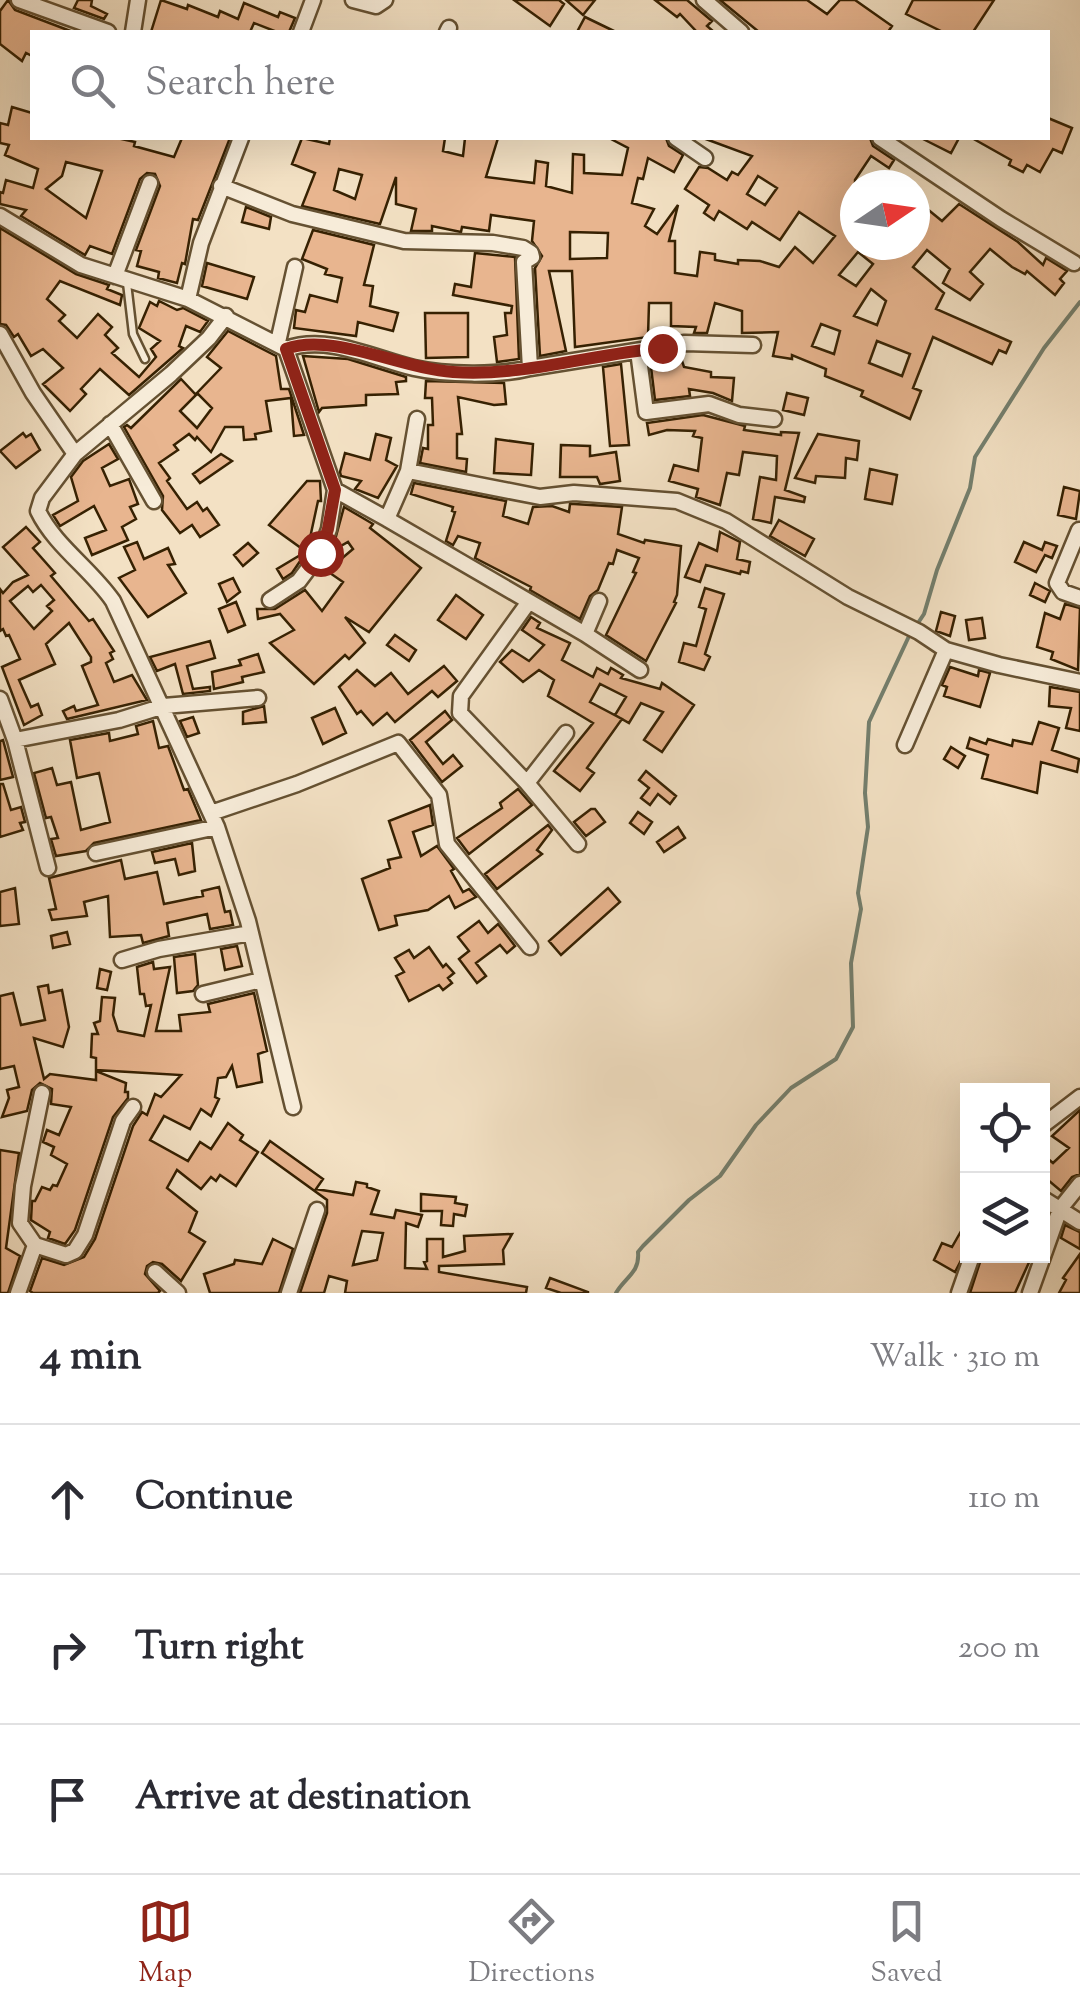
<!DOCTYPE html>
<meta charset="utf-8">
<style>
:root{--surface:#fff;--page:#f2f2f3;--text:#2b2b33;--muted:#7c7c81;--line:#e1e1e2;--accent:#8f2418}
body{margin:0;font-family:"Sorts Mill Goudy",serif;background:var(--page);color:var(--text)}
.controls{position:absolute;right:30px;bottom:30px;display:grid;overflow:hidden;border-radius:0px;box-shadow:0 10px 40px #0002}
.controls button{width:90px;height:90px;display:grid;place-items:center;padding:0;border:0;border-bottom:2px solid var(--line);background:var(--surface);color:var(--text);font:50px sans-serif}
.compass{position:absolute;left:840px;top:170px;width:90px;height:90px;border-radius:50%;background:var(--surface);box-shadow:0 10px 40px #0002;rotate:77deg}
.stop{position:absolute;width:30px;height:30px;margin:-22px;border:8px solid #8f2418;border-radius:50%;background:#fff}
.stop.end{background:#8f2418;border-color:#fff;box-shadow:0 2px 10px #0008}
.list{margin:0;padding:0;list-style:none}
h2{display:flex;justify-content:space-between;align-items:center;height:130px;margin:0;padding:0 40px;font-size:42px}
h2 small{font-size:32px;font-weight:400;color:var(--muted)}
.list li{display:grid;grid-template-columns:65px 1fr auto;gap:30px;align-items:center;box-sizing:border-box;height:150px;padding:0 40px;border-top:2px solid var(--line)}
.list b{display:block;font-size:38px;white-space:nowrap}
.list em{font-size:32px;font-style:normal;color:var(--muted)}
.icon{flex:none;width:55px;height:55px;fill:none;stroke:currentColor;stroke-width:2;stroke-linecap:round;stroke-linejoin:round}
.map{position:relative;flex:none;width:1080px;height:1293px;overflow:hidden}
.search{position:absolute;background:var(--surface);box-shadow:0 10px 40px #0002;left:30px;right:30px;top:30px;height:110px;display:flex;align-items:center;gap:25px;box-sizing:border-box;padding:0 35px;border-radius:0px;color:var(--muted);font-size:38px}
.sheet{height:580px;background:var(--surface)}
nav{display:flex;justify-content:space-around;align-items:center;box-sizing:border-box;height:140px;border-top:2px solid var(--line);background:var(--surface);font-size:28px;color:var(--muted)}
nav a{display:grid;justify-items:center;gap:5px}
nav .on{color:var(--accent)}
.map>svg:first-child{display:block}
</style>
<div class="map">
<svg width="1080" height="1293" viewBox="0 0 1080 1293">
<rect width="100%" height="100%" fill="#f3e1c4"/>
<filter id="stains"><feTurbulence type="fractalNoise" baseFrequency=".002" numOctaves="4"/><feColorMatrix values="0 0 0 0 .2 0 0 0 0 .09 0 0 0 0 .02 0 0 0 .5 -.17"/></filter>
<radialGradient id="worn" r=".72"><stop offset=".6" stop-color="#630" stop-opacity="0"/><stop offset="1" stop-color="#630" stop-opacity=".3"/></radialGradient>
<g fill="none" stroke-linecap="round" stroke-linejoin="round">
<path stroke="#737f6e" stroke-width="4" d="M916,626L924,614L937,570L970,488L975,457L1044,348L1080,302
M616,1293C625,1277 640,1273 638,1252L643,1246L689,1200L720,1176L756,1125L791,1088L836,1059L853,1027L851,963L861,909L858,893L868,827L865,793L869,722L910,634"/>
</g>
<path fill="#e8b58f" stroke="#362102" stroke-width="2.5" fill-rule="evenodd" d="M8,0L15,10L73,32H32V56L26,53L22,61L0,44V11Z
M78,0H92L91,6L107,14L104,19L74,8Z
M161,0L187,9L188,5L218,17L220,11L238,19L244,3L278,17L280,12L295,18L289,32H277L254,23L250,32H151Z
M514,0H559L564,4L550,26Z
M566,0H595L583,15Z
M655,0H687L712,21L707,26L714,32H697L680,14L677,17Z
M720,0H807L827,14L840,0H855L892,26L888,32H759Z
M913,0H994L973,32H943L906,14Z
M585,17L616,32H577Z
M12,107L32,113V138H117L135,142L134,146L174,157L182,138H230L198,220L193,219L185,264L182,263L177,283L158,278L159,272L137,266L141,251L136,250L160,186L155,174L147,173L140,179L112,254L90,246L85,255L21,216L26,210L0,204V192L3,193L6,180L33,188L38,169L5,155L9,145L0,143V123L8,125ZM66,162L102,171L86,218L46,189L62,176Z
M1048,118L1072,128L1062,153L1053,149L1040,172L1027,165L1023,172L1009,165L1011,160L972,138H1048Z
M302,138L329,144L330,138H445L443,151L463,156L465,138H498L486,177L534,183L536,161L548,163L546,186L572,193L573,154L584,155V173L622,175L628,148L609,138H666L669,146L683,155L674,172L648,158L643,179L638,178L632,203L654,209L645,226L657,234L678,205L669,241H675V273L697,276L700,252L715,254V260L738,264V260L760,261L779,267L795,247L813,263L835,236L799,212L780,240L752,222L747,229L719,211L714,220L704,213L709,205L685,189L699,167L708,168L727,180L732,172L738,175L752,156L703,138H870L873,146L894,160L889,168L871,156L855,180V245H875L886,254L889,250L894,253L900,245H915V199L942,221L959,204L1018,242L1043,265L1046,258L1067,271L1060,279L1064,283L1055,295L1027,271L1025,274L1012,267L990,249L970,272L983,284L970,300L943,283L950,269L927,250L913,267L944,293L936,309L1011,342L1006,353L999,350L992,364L933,337L913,388L921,391L910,419L861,396L863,391L825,376L826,369L792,355V359L773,356L778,332L742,333V311L715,303L707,333H694L696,327L671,326V303H649L648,337L575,347L572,271H549L566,351L540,356L535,268L542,256L532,241L534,221L491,215L489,231L462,227L461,232L432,226V231H411L416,209L396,204V177L380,224L302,206L315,173L292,164ZM339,169L362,175L355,199L334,190ZM758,176L777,188L765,205L747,194ZM570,232L608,233L607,258L570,259ZM858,252L873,264L856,286L839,275ZM871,289L886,301L877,325L854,316ZM821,324L840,331L834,354L812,346ZM877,341L910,354L902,376L869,363Z
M921,138H959L951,153Z
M246,207L271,217L269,229L242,222Z
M0,228L76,274L109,285L107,289L122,295L120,305L60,281L47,299L65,315L59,321L77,338L98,314L112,327L105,335L118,348L112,353L139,377L156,357L151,349L160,341L139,328L150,302L157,306L159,301L177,310L183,308L208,321L200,332L186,326L179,346L183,348L129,395L100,369L81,389L86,394L70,411L43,384L63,368L43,349L31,356L18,334L14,337L6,325L0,324Z
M313,230L374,245L364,285L373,286L370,306L398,313L393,331L358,322L356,336L294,328L296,310L305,312L310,295L337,302L342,278L325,274L327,269L302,259Z
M475,253L515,257L519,359L497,362L494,337L507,335L505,313H511L512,306L453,295L455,284L471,287Z
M207,263L254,277L247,299L202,286Z
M425,313H468V357L426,358Z
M228,331L276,356L281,389H289L304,435L294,436L291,398L266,401L271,431L255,434L256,439L244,440L243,427H225L211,452L197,437L195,440L189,434L174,445L178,450L159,463L170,478L167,481L187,509L197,502L203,511L207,508L219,525L200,537L192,525L180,533L162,510L163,496L124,427L127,425L131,428L181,379L196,395L180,411L197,428L212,408L197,393L221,368L207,357Z
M303,356L348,359L406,377V381L396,382L398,394L366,395V405L322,408L319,412Z
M663,357L664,364L682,361L684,367L711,372V377L734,378L732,401L713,393L689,389L690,396L655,400L650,359Z
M621,364L629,445L610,446L603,367Z
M426,381L504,383L506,404L494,405L458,397L462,434H457V458L467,459L466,472L420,463L423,448L428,449V425H433L432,398H425Z
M787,393L808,398L804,415L783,410Z
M703,415L745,426L744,430L781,435V432L799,433L785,490L805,497L804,502L775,497L771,523L753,519L760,477L776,480L777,456L743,452L739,475L727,473L720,505L696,497L698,489L669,481L674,465L698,471L702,438L693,436L695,431L667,430L649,435L647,423Z
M23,433L26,437L31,434L40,450L16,468L0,451Z
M376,434L391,438L386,460L397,466L378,498L355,489L361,481L341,476L340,472L345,453L370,460Z
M818,434L859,441L857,460L846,458L845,478L816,476L815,483L795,478Z
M496,439L533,444L531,475L494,473Z
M109,444L118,459L102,468L110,486L129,479L138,504L130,507L136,519L122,527L128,540L92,555L85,538L106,530L94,506L60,526L53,515L78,501L71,477L83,461Z
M561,445L590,446V456L616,452L620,481L600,484L597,477H560Z
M221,454L232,461L200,483L193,474Z
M870,469L897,475L892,504L865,499Z
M307,481H320L321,501H318L310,538L301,548L269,525Z
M414,483L506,501L503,516L528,524L533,507L552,506L569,512L570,504H574L622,507L618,534L644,543L645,540L681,546L677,595L674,602L676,603L646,661L606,635L636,573L633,572L639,558L617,550L613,564L609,563L598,590L590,596L580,619L530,590L531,587L475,558L480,543L458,536L453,545L446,541L455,512L452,511L453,507L411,494Z
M1064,487L1080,491L1076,519L1058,515Z
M344,507L373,524L370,528L421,568L369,632L345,617L365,643L349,659L345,655L314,684L270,643L294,630L280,614L258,619L257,609H275L305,590L322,611L343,582L327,571L353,549L348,542L332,551Z
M779,520L814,539L805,556L770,536Z
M26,527L40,542L33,548L55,573L51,576L89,621L93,619L114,651L110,653L113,659L106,663L114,682L132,675L147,700L67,719L63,711L74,706L76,711L98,705L82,666L91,662V657L69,623L46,644L55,664L19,680L31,707L38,704L42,715L24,725L2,667L20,659L9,635L6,636L3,629L0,631V589L3,593L13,582L28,575L3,547ZM41,585L54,600L47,606L52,611L34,629L10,601L28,586L33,592Z
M720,532L740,542L737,559L750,562L748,573L741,571L740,574L706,565L700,582L685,577L699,543L717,551Z
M137,542L144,559L168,548L175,564L168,565L186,593L148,617L119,578L135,570L124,547Z
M1024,542L1042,550L1045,542L1057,546L1052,558L1045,555L1036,572L1015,562Z
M248,543L258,553L243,566L234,555Z
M307,551L292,573L283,579L277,569Z
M233,578L240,592L227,602L219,584Z
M1035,583L1050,591L1045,602L1030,595Z
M705,588L724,594L705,654L710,657L704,670L679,662L684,643L696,646L706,609L699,607Z
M456,595L483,615L466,639L438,620Z
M236,602L245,625L228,632L219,609Z
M1065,604L1080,608L1078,670L1051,659L1053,652L1037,647L1045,613L1060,619Z
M941,612L955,616L950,636L936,631Z
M531,617L540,623L537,628L570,643L562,660L593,677L597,668L608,674L611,668L623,675L621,678L660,689L662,683L694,705L662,752L644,740L663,712L641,703L629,723L615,715L626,697L600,684L590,702L622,719L587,768L594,773L580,791L554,771L593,723L548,696L554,680L539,670L523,682L500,662L512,650L529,661L544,645L522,630Z
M982,618L985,638L969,640L966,620Z
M395,635L416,650L409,661L387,645Z
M210,641L215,658L187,666L193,689L210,687V691L183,694L175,664L157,671L150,657Z
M258,654L264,672L242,677L243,682L214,689L212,672L241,665L239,660Z
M444,666L457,681L438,697L432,691L395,722L387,713L373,725L361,711L357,714L339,687L357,670L375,686L391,673L408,694Z
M950,667L978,676L979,670L990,673L980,707L944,696L947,687L942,685Z
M1050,687L1080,692V731L1066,728L1071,708L1049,706Z
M264,706L266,722L243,724V712Z
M335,708L346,733L323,744L312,718Z
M445,711L452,720L426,742L443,764L453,755L462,766L442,782L410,740Z
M193,717L199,733L187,737L180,721Z
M153,721L159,748L168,746L184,790L188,789L201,820L94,843L86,851L56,856L51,839L58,838L51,817L46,818L34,773L52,768L57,785L71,782L81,830L110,822L99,773L77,778L70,740L109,733L110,741L138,734L136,726Z
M1039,722L1059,728L1052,750L1079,759L1077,772L1041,762L1037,793L982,778L988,755L967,748L970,738L986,744L988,739L1012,746L1013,740L1032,744Z
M3,740L13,777L0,780V741Z
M951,747L965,756L958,768L944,759Z
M646,771L676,796L670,804L658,794L650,805L641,798L649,788L639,780Z
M0,784H3L11,810L21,807L25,822L20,823L23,830L0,837Z
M518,789L532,805L469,854L457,838L502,808L500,803Z
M430,805L433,825L413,832L421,856L437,846L454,869L451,871L463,892L469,889L476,897L455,908L449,896L428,910L395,916L397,925L379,930L362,879L390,868L388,860L401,857L389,821Z
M591,809H595L605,822L586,836L574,822Z
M638,812L652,822L644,834L630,823Z
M548,825L552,830L537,850L542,854L497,889L485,874Z
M678,827L685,838L664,852L657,842Z
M192,843L195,871L179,875L175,859L155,863L152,852Z
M121,860L125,879L157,872L164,904L203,896L202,891L219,887L225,912L230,911L233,925L210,929L207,914L167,923L169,936L143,943L141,935L110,937L108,896L84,902L87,916L52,920L49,910L56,909L49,878Z
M15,888L19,924L0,926V892Z
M608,888L620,902L561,955L549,941Z
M479,921L488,933L498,924L515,946L507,953L500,945L476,963L486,976L477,983L459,959L469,951L458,937Z
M67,932L70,944L53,948L51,936Z
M237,946L242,966L225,970L221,949Z
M429,947L443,967L446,964L454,973L448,978L452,983L443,990L439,985L409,1001L396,976L404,972L395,958L409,950L414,958Z
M195,954L198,985L193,991L177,993L174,957Z
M153,962L154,969L170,967L156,1031H181L179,1015L210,1012L208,1004L254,993L267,1051L258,1054L262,1082L237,1087L232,1066L226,1077L218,1078L215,1097L219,1099L211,1116L201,1109L190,1129L164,1116L150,1140L188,1161L200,1142L211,1149L228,1123L243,1135L240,1140L258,1152L236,1186L220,1175L216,1181L211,1177L201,1189L177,1170L167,1188L197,1212L189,1232L205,1242L181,1281L162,1264L153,1262L147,1266L145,1274L160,1291L158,1293H33L30,1291L42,1258L64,1265L84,1257L95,1239L133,1126L142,1112L147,1115L155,1094L161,1097L181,1075L96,1070V1058L91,1057L92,1034H98L94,1023L100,1021L102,997L115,998L113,1015L118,1031L144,1036L151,1005L146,1006L144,994H140L137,967Z
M100,969L111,972L107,990L97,988Z
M48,985L49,993L62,990L69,1027L63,1047L34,1038L44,1079L50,1074L96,1080V1071L126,1083L125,1092H128V1098L113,1117L75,1230L65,1244L48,1238L50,1232L31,1220L32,1201H35L42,1187L50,1190L53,1185L57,1186L67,1164L51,1155L54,1147L43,1142L47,1130L59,1135L71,1107L51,1104L52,1089L40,1083L32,1090L27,1111L2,1117L9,1098L7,1090L19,1087L14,1066L0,1069V996L13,993L21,1025L45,1020L38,987Z
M1080,1110V1174L1072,1177L1061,1191L1042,1175V1154L1053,1163L1069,1148L1052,1136Z
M270,1141L323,1179L316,1189L353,1195L356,1182L367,1184V1187L379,1191L371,1214L394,1218L396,1210L422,1215L418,1227L406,1223L405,1268L427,1269L424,1262L427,1261V1239H443V1257L465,1251L464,1236L512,1234L503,1250L504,1264L439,1266V1272L527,1287L526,1293H345L347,1281L329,1276L324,1293H300L327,1213V1200L262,1153ZM362,1231L383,1233L377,1260L353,1265Z
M0,1150L19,1153L6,1248L20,1256L8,1293H0Z
M421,1194L456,1197L455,1203L467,1205L465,1216L454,1214L453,1226L441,1225L442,1211H421Z
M968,1219V1247L955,1272L934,1260L942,1243L952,1247Z
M1065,1225L1080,1232V1249L1061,1238Z
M273,1239L293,1249L279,1293H210L204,1274L234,1264L235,1260L262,1264Z
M1080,1254V1293H1059L1066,1280L1063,1278Z
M982,1256L1031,1258L1015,1293H970Z
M550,1278L588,1292V1293H561L546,1288Z"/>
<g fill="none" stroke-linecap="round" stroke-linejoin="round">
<g stroke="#655132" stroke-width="11">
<path id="lane" d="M127,283L133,334L145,359"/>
</g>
<g stroke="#655132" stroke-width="19">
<path id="street" d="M19,0L108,32
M353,0L376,6L385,0
M704,0L741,32
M133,32L138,0
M301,32L313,0
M447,32L449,28
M676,138L705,158
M880,138L1001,219L1074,263
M221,186L292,214L404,241L493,243L523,248L531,253L532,257L524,262L530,368C499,376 445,375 414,368C373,358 327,334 286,349
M0,216L81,265L188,299L286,349L335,490L329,529L320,553L299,581L270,600
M115,276L150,183
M188,299L201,243L241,138
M226,316L209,338L171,374L75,454L42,498L38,511C55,546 91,569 113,601L217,827L248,921L293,1107
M0,334L33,393L75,454
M278,342L295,267
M638,351L646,412L709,404L739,415L774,419
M530,368L685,343L753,345
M110,424L154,501
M408,471L540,497L574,493L677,501L726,521L848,597L919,632L946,650L999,665L1080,682
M335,490L387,519L408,471L417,419
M387,519L585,634L640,670
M1079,530L1057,583L1063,592L1080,598
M528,603L461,696L460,713L527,783L578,844
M585,634L599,601
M0,699L15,740
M905,745L946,650
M527,783L566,733
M211,813L297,784L398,743L439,795L447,844L530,947
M96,853L217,827
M48,868L15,740L119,720L164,706L258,698
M122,960L159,949L251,933
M203,994L261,980
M42,1093L23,1186L20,1223L35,1245L66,1255L75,1251L85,1235L123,1121L133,1107
M1042,1126L1080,1097
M1042,1198L1080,1222
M155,1272L178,1293
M18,1293L35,1245
M289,1293L317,1210
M959,1293L972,1256
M1030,1293L1060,1209L1080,1184"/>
</g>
<use href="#lane" stroke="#f7ecd9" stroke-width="6"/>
<use href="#street" stroke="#f7ecd9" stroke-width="14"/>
</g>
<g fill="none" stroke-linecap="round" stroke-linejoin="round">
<path stroke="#8f2418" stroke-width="12" d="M320,553L328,529L335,490L286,349C332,332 402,369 453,372C523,377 592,354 662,348"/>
</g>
<rect width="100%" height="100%" filter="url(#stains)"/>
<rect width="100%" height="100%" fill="url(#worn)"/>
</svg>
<div class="controls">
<button><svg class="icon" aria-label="locate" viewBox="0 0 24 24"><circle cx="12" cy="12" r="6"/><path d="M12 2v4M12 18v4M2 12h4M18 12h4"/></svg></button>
<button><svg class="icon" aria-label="layers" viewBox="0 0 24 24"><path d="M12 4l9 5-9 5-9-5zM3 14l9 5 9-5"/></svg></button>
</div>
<svg class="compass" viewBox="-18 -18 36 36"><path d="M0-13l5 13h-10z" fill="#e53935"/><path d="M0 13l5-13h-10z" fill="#7c7c81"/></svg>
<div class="stop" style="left:320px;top:553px"></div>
<div class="stop end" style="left:662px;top:348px"></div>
<div class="search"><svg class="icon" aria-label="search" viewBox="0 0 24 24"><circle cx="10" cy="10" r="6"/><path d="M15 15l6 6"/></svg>Search here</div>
</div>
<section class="sheet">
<h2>4 min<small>Walk · 310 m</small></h2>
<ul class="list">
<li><svg class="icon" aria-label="ahead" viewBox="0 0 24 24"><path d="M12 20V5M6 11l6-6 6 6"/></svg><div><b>Continue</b></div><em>110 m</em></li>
<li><svg class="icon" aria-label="right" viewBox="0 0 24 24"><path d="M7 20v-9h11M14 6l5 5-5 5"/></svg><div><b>Turn right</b></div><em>200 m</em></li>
<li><svg class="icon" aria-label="arrive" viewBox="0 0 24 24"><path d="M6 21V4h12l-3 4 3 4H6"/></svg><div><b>Arrive at destination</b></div></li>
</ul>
</section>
<nav>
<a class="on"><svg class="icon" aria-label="map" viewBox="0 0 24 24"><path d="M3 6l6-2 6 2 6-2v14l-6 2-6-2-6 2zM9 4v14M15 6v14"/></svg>Map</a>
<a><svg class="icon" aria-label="directions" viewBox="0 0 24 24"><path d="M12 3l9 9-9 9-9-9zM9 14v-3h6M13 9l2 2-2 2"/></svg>Directions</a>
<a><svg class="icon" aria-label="saved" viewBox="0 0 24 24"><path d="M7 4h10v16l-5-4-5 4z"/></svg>Saved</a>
</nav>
